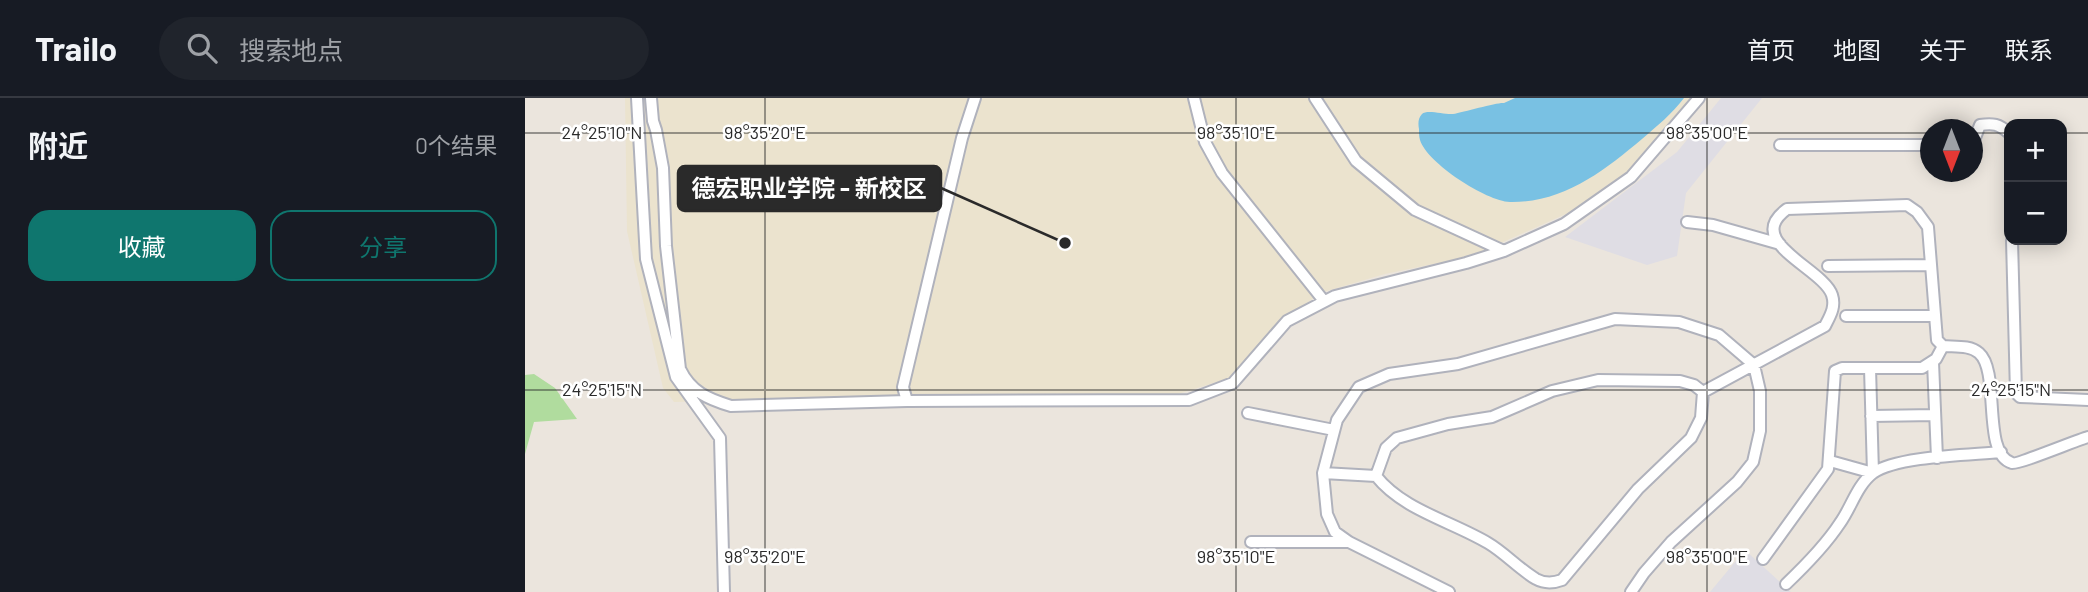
<!DOCTYPE html>
<html lang="zh">
<meta charset="utf-8">
<style>
:root{--surface:#171b24;--page:#20242c;--text:#f1f3f6;--muted:#9ea1a6;--line:#363941;--accent:#0f766e}
body{margin:0;font-family:Barlow,"Noto Sans SC",sans-serif;background:var(--page);color:var(--text)}
.controls{position:absolute;right:21px;top:21px;display:grid;overflow:hidden;border-radius:14px;box-shadow:0 4px 18px #0003}
.controls button{width:63px;height:63px;display:grid;place-items:center;padding:0;border:0;border-bottom:2px solid var(--line);background:var(--surface);color:var(--text);font:35px sans-serif}
.compass{position:absolute;left:1395px;top:21px;width:63px;height:63px;border-radius:50%;background:var(--surface);box-shadow:0 4px 18px #0003;rotate:180deg}
.list{margin:0;padding:0;list-style:none}
h2{display:flex;justify-content:space-between;align-items:center;height:91px;margin:0;padding:0 28px;font-size:30px}
h2 small{font-size:23px;font-weight:400;color:var(--muted)}
.actions{display:flex;gap:14px;padding:21px 28px}
.actions a{flex:1;padding:16px 0;border:2px solid var(--accent);border-radius:21px;text-align:center;font-size:24px;color:var(--accent)}
.actions .main{background:var(--accent);color:#fff}
.icon{flex:none;width:38px;height:38px;fill:none;stroke:currentColor;stroke-width:2;stroke-linecap:round;stroke-linejoin:round}
.map{position:relative;flex:none;width:1563px;height:494px;overflow:hidden}
header{display:flex;align-items:center;gap:42px;box-sizing:border-box;height:98px;padding:0 35px;background:var(--surface);border-bottom:2px solid var(--line)}
header strong{font-size:33px}
nav{display:flex;gap:38px;margin-inline-start:auto;font-size:24px}
.search{width:490px;height:63px;background:var(--page);display:flex;align-items:center;gap:18px;box-sizing:border-box;padding:0 24px;border-radius:38px;color:var(--muted);font-size:26px}
main{display:flex}
aside{flex:1;background:var(--surface)}
.map>svg:first-child{display:block}
</style>
<header>
<strong>Trailo</strong>
<div class="search"><svg class="icon" aria-label="search" viewBox="0 0 24 24"><circle cx="10" cy="10" r="6"/><path d="M15 15l6 6"/></svg>搜索地点</div>
<nav><a>首页</a><a>地图</a><a>关于</a><a>联系</a></nav>
</header>
<main>
<aside>
<h2>附近<small>0个结果</small></h2>
<ul class="list">
</ul>
<div class="actions"><a class="main">收藏</a><a>分享</a></div>
</aside>
<div class="map">
<svg width="1563" height="494" viewBox="0 0 1563 494">
<rect width="100%" height="100%" fill="#ebe5dd"/>
<path fill="#dfdde4" d="M1196,0H1237L1161,95L1152,158L1122,167L1040,139L1152,54Z
M1220,452L1266,494H1185Z"/>
<path fill="#ebe3ce" d="M100,0H1178L1168,16L1133,53L1091,88L1052,111L947,158L860,176L795,195L752,228L708,279L653,296L438,298L149,304L138,290L102,133Z"/>
<path fill="#b0dc9e" d="M9,276L30,290L52,321L9,324L0,356V277Z"/>
<path fill="#79c1e3" d="M990,0H1159C1147,16 1132,28 1117,41C1079,73 1038,105 985,104C961,103 902,65 895,42C894,39 894,35 894,31C893,26 893,20 897,16C902,11 920,17 928,16C939,14 973,4 979,5Z"/>
<g fill="none" stroke-linecap="round" stroke-linejoin="round">
<g stroke="#b0b2bc" stroke-width="14">
<path id="minor" d="M112,0L121,161L151,279L195,340L199,494
M126,0L128,23L131,32L138,70L141,148L155,271C166,294 183,301 206,308L382,303L664,302L708,285L762,223L810,198L941,165L979,153L1039,126L1106,79L1174,0
M669,0L680,44L697,75L799,203
M790,0L831,63L890,112L979,153
M1448,45L1455,27C1468,25 1474,26 1484,35
M1255,47H1406
M1162,124L1188,127L1255,146
M1487,142L1491,295L1495,299L1563,302
M1303,168L1405,167
M1321,218H1409
M1408,264L1412,360
M1073,282L1155,283L1169,287L1178,294L1176,320L1166,340L1113,391L1037,482C1029,485 1020,486 1011,481C994,471 980,455 963,445C926,423 878,412 851,378L861,350L872,340L923,326L967,319L1027,293Z
M1178,294L1300,228C1305,218 1311,209 1307,197C1298,170 1217,144 1262,111L1382,107L1392,114L1403,129L1412,242L1418,248C1430,249 1445,247 1454,255C1476,274 1456,356 1487,365C1492,367 1552,342 1563,339
M382,303L378,289L437,40L450,0
M723,315L809,332
M1346,318L1410,317
M1305,363L1348,375L1345,270
M798,375L851,378
M726,444H824
M1238,461L1303,371L1310,273L1317,270H1397L1411,261L1418,248
M1261,486C1281,467 1300,448 1315,425C1326,410 1332,387 1348,375C1372,358 1445,357 1476,354
M924,494L824,444L810,434L802,416L798,375L812,322L834,289L864,276L933,266L1090,221L1154,224L1194,237L1229,267L1235,293V333L1228,364L1212,384L1146,444L1119,475L1106,494"/>
</g>
<use href="#minor" stroke="#fff" stroke-width="10"/>
</g>
<path fill="none" stroke="#2a2a2a" stroke-width="2" stroke-opacity="0.45" d="M240,0V494M711,0V494M1182,0V494M0,35H1406M1448,35H1484M1537,35H1563M0,292H1563"/>
<g font-size="18" text-anchor="middle" fill="#2a2a2a" stroke="#fff" stroke-width="5" stroke-linejoin="round" paint-order="stroke">
<text x="77" y="41">24°25'10"N</text>
<text x="240" y="41">98°35'20"E</text>
<text x="711" y="41">98°35'10"E</text>
<text x="1182" y="41">98°35'00"E</text>
<text x="1486" y="298">24°25'15"N</text>
<text x="77" y="298">24°25'15"N</text>
<text x="240" y="465">98°35'20"E</text>
<text x="711" y="465">98°35'10"E</text>
<text x="1182" y="465">98°35'00"E</text>
</g>
<path fill="none" stroke="#2a2a2a" stroke-width="2.5" d="M540 145L416 90"/>
<circle fill="#2a2a2a" stroke="#fff" stroke-width="2.5" cx="540" cy="145" r="7"/>
<rect fill="#2a2a2a" stroke="#2a2a2a" stroke-width="2.5" x="153" y="68" width="263" height="45" rx="7"/>
<g font-size="24" text-anchor="middle" font-weight="bold" fill="#fff">
<text x="284" y="99">德宏职业学院 - 新校区</text>
</g>
</svg>
<div class="controls">
<button>+</button>
<button>−</button>
</div>
<svg class="compass" viewBox="-18 -18 36 36"><path d="M0-13l5 13h-10z" fill="#e53935"/><path d="M0 13l5-13h-10z" fill="#9ea1a6"/></svg>
</div>
</main>
